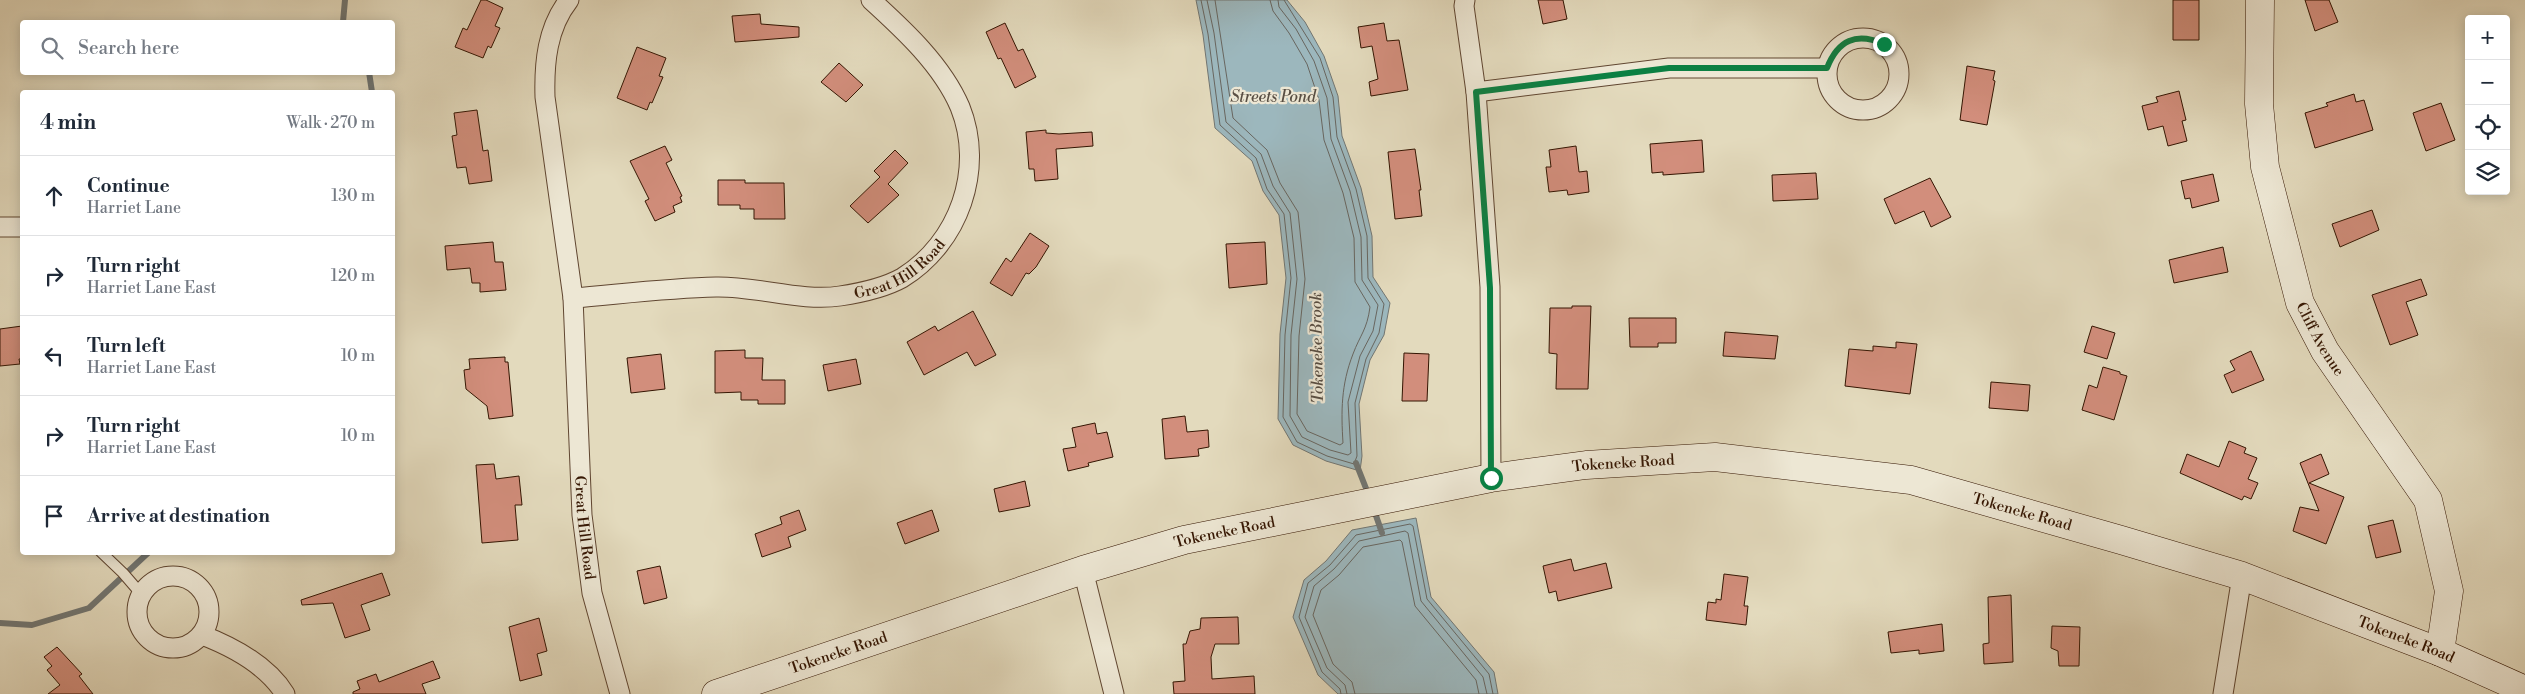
<!DOCTYPE html>
<meta charset="utf-8">
<style>
:root{--surface:#fff;--page:#f6f6f7;--text:#1f2937;--muted:#747a83;--line:#e0e1e3}
body{margin:0;font-family:"Libre Bodoni",serif;background:var(--page);color:var(--text)}
.controls{position:absolute;right:15px;top:15px;display:grid;overflow:hidden;border-radius:5px;box-shadow:0 2px 12px #0003}
.controls button{width:45px;height:45px;display:grid;place-items:center;padding:0;border:0;border-bottom:1px solid var(--line);background:var(--surface);color:var(--text);font:25px sans-serif}
.stop{position:absolute;width:15px;height:15px;margin:-11px;border:4px solid #0b8043;border-radius:50%;background:#fff}
.stop.end{background:#0b8043;border-color:#fff;box-shadow:0 1px 5px #0008}
.list{margin:0;padding:0;list-style:none}
h2{display:flex;justify-content:space-between;align-items:center;height:65px;margin:0;padding:0 20px;font-size:21px}
h2 small{font-size:16px;font-weight:400;color:var(--muted)}
.list li{display:grid;grid-template-columns:32px 1fr auto;gap:15px;align-items:center;box-sizing:border-box;height:80px;padding:0 20px;border-top:1px solid var(--line)}
.list b{display:block;font-size:19px;white-space:nowrap}
.list p{margin:0;font-size:16px;white-space:nowrap;color:var(--muted)}
.list em{font-size:16px;font-style:normal;color:var(--muted)}
.icon{flex:none;width:28px;height:28px;fill:none;stroke:currentColor;stroke-width:2;stroke-linecap:round;stroke-linejoin:round}
.map{position:relative;flex:none;width:2525px;height:694px;overflow:hidden}
.search{position:absolute;background:var(--surface);box-shadow:0 2px 12px #0003;left:20px;top:20px;width:375px;height:55px;display:flex;align-items:center;gap:12px;box-sizing:border-box;padding:0 18px;border-radius:5px;color:var(--muted);font-size:19px}
.panel{position:absolute;background:var(--surface);box-shadow:0 2px 12px #0003;left:20px;top:90px;width:375px;height:465px;border-radius:5px}
.map>svg:first-child{display:block}
</style>
<div class="map">
<svg width="2525" height="694" viewBox="0 0 2525 694">
<rect width="100%" height="100%" fill="#e3dabd"/>
<filter id="stains"><feTurbulence type="fractalNoise" baseFrequency=".004" numOctaves="4"/><feColorMatrix values="0 0 0 0 .2 0 0 0 0 .09 0 0 0 0 .02 0 0 0 .5 -.17"/></filter>
<radialGradient id="worn" r=".72"><stop offset=".6" stop-color="#630" stop-opacity="0"/><stop offset="1" stop-color="#630" stop-opacity=".3"/></radialGradient>
<path fill="#9cb7bd" stroke="#727672" d="M1196,0H1287L1305,22L1324,56L1338,96L1342,136L1361,188L1372,236L1373,277L1390,303L1384,335L1370,360L1359,404L1362,456L1360,471L1326,461L1293,445L1278,419L1280,334L1286,278L1279,215L1263,191L1252,161L1215,128L1203,35Z
M1416,518L1431,597L1494,672L1498,694H1338L1318,675L1293,617L1304,580L1326,561L1352,530Z"/>
<g fill="none" stroke-linecap="round" stroke-linejoin="round">
<path stroke="#686660" stroke-width="1" d="M1201,0L1208,34L1220,125L1256,158L1267,189L1284,214L1291,278L1285,335L1283,417L1297,442L1327,456L1354,464L1357,456L1355,403L1366,359L1379,333L1384,304L1368,278L1367,236L1356,189L1337,137L1333,97L1320,58L1284,0
M1207,0L1214,33L1226,122L1261,154L1273,186L1290,213L1297,279L1291,335L1290,416L1302,437L1330,450L1348,455L1351,453L1348,402L1360,356L1373,331L1378,305L1362,280L1361,237L1350,191L1331,139L1327,98L1314,61L1296,29L1279,7L1278,0
M1215,0L1233,118L1267,150L1280,183L1298,212L1305,279L1299,336L1297,414L1307,431L1340,445L1343,443C1341,411 1341,385 1353,354C1360,335 1367,330 1370,307L1355,282L1354,238L1343,193L1324,140L1319,100L1307,64L1289,33L1273,11L1270,0
M1341,694L1340,689L1322,672L1299,617L1308,583L1330,565L1356,535L1410,524L1413,526L1427,599L1489,674L1493,694
M1347,694L1345,685L1327,668L1305,617L1314,586L1334,569L1359,541L1405,531L1408,533L1421,601L1483,677L1487,694
M1355,694L1352,682L1333,664L1313,615L1321,590L1339,575L1363,547L1400,540L1402,542L1415,606L1476,680L1479,694"/>
<path stroke="#727672" stroke-width="6" d="M343,22L345,0
M369,72L372,92
M1356,463L1369,496
M1373,507L1382,533
M0,623L32,625L89,608L149,552"/>
</g>
<path fill="#d28e7c" stroke="#341502" d="M481,0H486L503,8L495,26L500,28L491,48L488,46L483,58L455,47L463,28L467,30Z
M1538,0H1563L1567,19L1543,24Z
M2173,0H2199V40H2173Z
M2305,0H2329L2338,22L2315,31Z
M760,14L761,24L799,27V37L735,42L732,16Z
M1005,23L1018,51L1023,49L1036,77L1015,88L1001,58L998,59L986,32Z
M1384,23L1387,41L1399,40L1408,90L1371,96L1369,82L1378,79L1372,46L1361,48L1358,27Z
M637,47L666,58L659,76L663,77L652,103L650,102L647,110L617,98Z
M839,63L863,85L846,102L821,82Z
M1967,66L1995,71L1993,80L1995,81L1987,125L1960,120Z
M2179,91L2186,120L2182,121L2187,141L2168,146L2163,126L2148,130L2142,106L2158,102L2156,97Z
M2354,94L2356,102L2364,100L2373,130L2315,148L2305,113L2328,106L2326,103Z
M2441,103L2455,140L2426,151L2413,113Z
M477,110L483,151L488,150L492,181L469,184L466,167L457,168L452,136L457,135L454,113Z
M1046,130V133L1059,134L1092,132L1093,146L1056,149L1058,179L1035,181L1034,169H1029L1026,132Z
M1702,140L1704,172L1663,175V172L1652,173L1650,144Z
M665,146L672,160L666,163L682,196L680,197L682,202L673,206L675,212L655,221L645,201L649,199L630,161Z
M1576,146L1579,172L1587,171L1589,192L1568,195L1567,190L1549,192L1546,167H1551L1549,150Z
M1415,149L1421,190H1419L1422,216L1395,219L1388,152Z
M895,150L908,163L888,184L899,195L868,223L850,206L880,177L874,171Z
M1816,173L1818,199L1773,201L1772,175Z
M2213,174L2219,201L2192,208L2190,198L2185,199L2181,181Z
M1930,178L1951,217L1931,227L1924,211L1895,224L1884,199Z
M718,180H745V183H784L785,219H754V209H740V205H718Z
M2372,210L2379,230L2340,247L2332,224Z
M1030,233L1049,246L1036,267L1029,274L1026,273L1012,296L990,283L1006,258L1011,262Z
M493,242L495,262H503L506,290L480,292V283H472L470,268L447,270L445,246Z
M1265,242L1267,284L1229,288L1226,244Z
M2223,247L2228,272L2174,283L2169,260Z
M2421,279L2427,295L2406,302L2418,335L2390,345L2372,295Z
M1572,306H1591L1588,389H1556L1557,354L1549,353L1550,308H1572Z
M973,311L996,355L975,366L967,352L924,375L907,342L935,326L938,331Z
M1629,318H1676V343H1658V347H1630Z
M22,326V359H19L20,364L0,366V329Z
M2092,326L2115,333L2107,359L2084,352Z
M1725,332L1778,336L1775,359L1723,356Z
M1896,342L1917,344L1910,394L1845,386L1849,349L1873,351V346L1896,348Z
M745,350V358H763L762,380H785V404H758V400H741V392L715,393V351Z
M2251,351L2264,380L2232,393L2224,375L2235,370L2230,361Z
M1404,353L1429,354L1427,401H1402Z
M661,354L665,389L631,393L627,358Z
M505,357V362H508L513,416L489,419L487,406L466,389L464,370L470,369L469,359Z
M856,359L861,384L828,391L823,365Z
M2103,367L2120,372V374L2127,376L2114,420L2082,410L2089,385L2097,388Z
M1991,382L2030,385L2028,411L1989,408Z
M1185,416L1187,432L1208,430L1209,447L1198,449L1199,456L1165,459L1162,419Z
M1095,423L1097,434L1107,432L1113,457L1088,463L1089,466L1068,471L1063,449L1076,447L1072,428Z
M2229,441L2246,448L2244,453L2257,458L2248,479L2258,483L2251,499L2244,496L2242,500L2180,473L2187,454L2219,467Z
M2321,454L2329,474L2309,483L2344,497L2326,544L2293,531L2300,507L2319,511L2300,463Z
M494,464L496,479L519,476L522,505H515L518,540L482,543L476,465Z
M1025,481L1030,506L999,512L994,489Z
M799,510L806,530L788,537L791,547L762,557L755,534L782,524L780,517Z
M932,510L939,531L905,544L897,523Z
M2393,520L2401,552L2376,558L2368,526Z
M1571,559L1574,571L1606,563L1612,588L1558,601L1556,591L1549,593L1543,566Z
M660,566L667,598L644,604L637,571Z
M382,573L390,595L361,605L370,630L345,638L333,603L302,605L301,600Z
M1724,574L1748,577L1744,606H1748L1746,625L1706,620L1708,602L1716,603V599L1721,600Z
M2011,595L2013,662L1984,664L1983,644L1989,643L1988,597Z
M1238,617L1239,644H1215L1211,657L1212,679L1254,676L1255,694H1174L1173,682L1185,681L1183,644H1186L1190,631L1200,629L1201,618Z
M539,618L547,651L537,654L542,675L520,681L509,627Z
M1942,624L1944,651L1919,654V650L1891,653L1888,632Z
M2052,626L2080,627L2079,666H2059L2058,651L2051,648Z
M57,647L82,674L79,676L93,694H48L60,685L47,670L52,666L44,657Z
M433,661L440,678L422,684L426,694H353V692L360,689L357,681L376,674L379,682Z"/>
<g fill="none" stroke-linecap="round" stroke-linejoin="round">
<g stroke="#604631" stroke-width="12">
<path id="lane" d="M101,552L123,573L142,595"/>
</g>
<g stroke="#604631" stroke-width="21">
<g id="street">
<path id="s1" d="M569,0C547,28 544,63 545,97L573,298C621,294 669,288 716,287C756,286 802,302 840,296C860,293 884,288 902,278C959,243 985,169 960,107C942,65 904,30 871,0"/>
<path d="M1465,0L1464,6L1476,92L1490,287L1491,478"/>
<circle cx="1863" cy="74" r="36"/>
<path d="M1476,92L1669,68H1827"/>
<path d="M0,227H22"/>
<path id="s2" d="M573,298L582,515L592,593L620,694"/>
<path d="M1083,570L1114,694"/>
<circle cx="173" cy="612" r="36"/>
<path d="M202,635C233,647 267,665 285,694"/>
<path d="M2223,694L2242,576"/>
</g>
</g>
<g stroke="#341502" stroke-width="29">
<g id="secondary">
<path id="s3" d="M2260,0L2259,104L2265,167L2300,303L2325,351L2428,500L2449,591L2440,652"/>
<path id="s4" d="M716,694L1083,570L1184,540L1491,478L1586,465L1715,457L1911,480L2121,540L2242,576L2440,652L2525,690"/>
</g>
</g>
<use href="#lane" stroke="#ede7d4" stroke-width="10"/>
<use href="#street" stroke="#ede7d4" stroke-width="19"/>
<use href="#secondary" stroke="#ede7d4" stroke-width="28"/>
</g>
<g fill="none" stroke-linecap="round" stroke-linejoin="round">
<path stroke="#0b8043" stroke-width="6" d="M1491,478L1490,288L1476,92L1669,68H1827C1838,40 1856,32 1884,44"/>
</g>
<g text-anchor="middle" stroke-width="4.5" stroke-linejoin="round" paint-order="stroke">
<g font-size="15" fill="#341502" stroke="#ede7d4">
<text dy="5" stroke="none"><textPath href="#s1" startOffset="640">Great Hill Road</textPath></text>
<text dy="5" stroke="none"><textPath href="#s3" startOffset="349">Cliff Avenue</textPath></text>
<text dy="5" stroke="none"><textPath href="#s4" startOffset="939">Tokeneke Road</textPath></text>
<text dy="5" stroke="none"><textPath href="#s4" startOffset="1344">Tokeneke Road</textPath></text>
<text dy="5" stroke="none"><textPath href="#s2" startOffset="230">Great Hill Road</textPath></text>
<text dy="5" stroke="none"><textPath href="#s4" startOffset="534">Tokeneke Road</textPath></text>
<text dy="5" stroke="none"><textPath href="#s4" startOffset="1749">Tokeneke Road</textPath></text>
<text dy="5" stroke="none"><textPath href="#s4" startOffset="129">Tokeneke Road</textPath></text>
</g>
<g font-size="16" font-style="italic" fill="#584e43" stroke="#ede7d4">
<text x="1273" y="102">Streets Pond</text>
<text transform="translate(1316 348) rotate(-91)" y="6">Tokeneke Brook</text>
</g>
</g>
<rect width="100%" height="100%" filter="url(#stains)"/>
<rect width="100%" height="100%" fill="url(#worn)"/>
</svg>
<div class="controls">
<button>+</button>
<button>−</button>
<button><svg class="icon" aria-label="locate" viewBox="0 0 24 24"><circle cx="12" cy="12" r="6"/><path d="M12 2v4M12 18v4M2 12h4M18 12h4"/></svg></button>
<button><svg class="icon" aria-label="layers" viewBox="0 0 24 24"><path d="M12 4l9 5-9 5-9-5zM3 14l9 5 9-5"/></svg></button>
</div>
<div class="stop" style="left:1491px;top:478px"></div>
<div class="stop end" style="left:1884px;top:44px"></div>
<div class="search"><svg class="icon" aria-label="search" viewBox="0 0 24 24"><circle cx="10" cy="10" r="6"/><path d="M15 15l6 6"/></svg>Search here</div>
<section class="panel">
<h2>4 min<small>Walk · 270 m</small></h2>
<ul class="list">
<li><svg class="icon" aria-label="ahead" viewBox="0 0 24 24"><path d="M12 20V5M6 11l6-6 6 6"/></svg><div><b>Continue</b><p>Harriet Lane</p></div><em>130 m</em></li>
<li><svg class="icon" aria-label="right" viewBox="0 0 24 24"><path d="M7 20v-9h11M14 6l5 5-5 5"/></svg><div><b>Turn right</b><p>Harriet Lane East</p></div><em>120 m</em></li>
<li><svg class="icon" aria-label="left" viewBox="0 0 24 24"><path d="M17 20v-9H6M10 6l-5 5 5 5"/></svg><div><b>Turn left</b><p>Harriet Lane East</p></div><em>10 m</em></li>
<li><svg class="icon" aria-label="right" viewBox="0 0 24 24"><path d="M7 20v-9h11M14 6l5 5-5 5"/></svg><div><b>Turn right</b><p>Harriet Lane East</p></div><em>10 m</em></li>
<li><svg class="icon" aria-label="arrive" viewBox="0 0 24 24"><path d="M6 21V4h12l-3 4 3 4H6"/></svg><div><b>Arrive at destination</b></div></li>
</ul>
</section>
</div>
